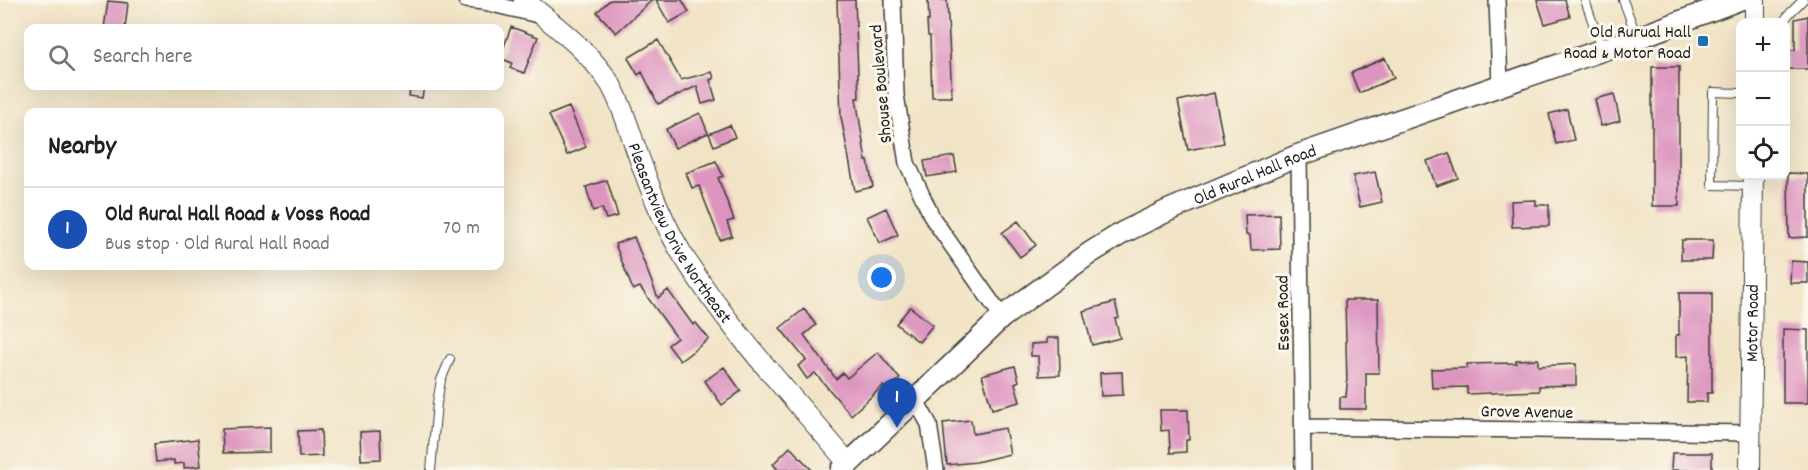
<!DOCTYPE html>
<meta charset="utf-8">
<style>
:root{--surface:#fff;--page:#f6f6f6;--text:#222;--muted:#767676;--line:#e0e0e0;--accent:#1f6fb2}
body{margin:0;font-family:Dekko,sans-serif;background:var(--page);color:var(--text)}
.controls{position:absolute;right:18px;top:18px;display:grid;overflow:hidden;border-radius:12px;box-shadow:0 6px 24px #0002}
.controls button{width:54px;height:54px;display:grid;place-items:center;padding:0;border:0;border-bottom:2px solid var(--line);background:var(--surface);color:var(--text);font:30px sans-serif}
.you{position:absolute;left:882px;top:278px;width:21px;height:21px;margin:-15px;border:4px solid #fff;border-radius:50%;background:#1a73e8;box-shadow:0 0 0 9px #1a73e833}
.badge{display:grid;place-items:center;width:39px;height:39px;border-radius:50%;background:var(--accent);color:#fff;font-size:20px;font-weight:700}
.pin{position:absolute;translate:-50% -50px;filter:drop-shadow(0 2px 3px #0008)}
.pin::after{content:'';position:absolute;top:32px;width:21px;height:18px;background:inherit;clip-path:polygon(0 0,100% 0,50% 100%)}
.list{margin:0;padding:0;list-style:none}
h2{display:flex;justify-content:space-between;align-items:center;height:78px;margin:0;padding:0 24px;font-size:26px}
h2 small{font-size:20px;font-weight:400;color:var(--muted)}
.list li{display:grid;grid-template-columns:39px 1fr auto;gap:18px;align-items:center;box-sizing:border-box;height:84px;padding:0 24px;border-top:2px solid var(--line)}
.list b{display:block;font-size:22px;white-space:nowrap}
.list p{margin:0;font-size:20px;white-space:nowrap;color:var(--muted)}
.list em{font-size:20px;font-style:normal;color:var(--muted)}
.icon{flex:none;width:33px;height:33px;fill:none;stroke:currentColor;stroke-width:2;stroke-linecap:round;stroke-linejoin:round}
.map{position:relative;flex:none;width:1808px;height:470px;overflow:hidden}
.search{position:absolute;background:var(--surface);box-shadow:0 6px 24px #0002;left:24px;top:24px;width:480px;height:66px;display:flex;align-items:center;gap:15px;box-sizing:border-box;padding:0 21px;border-radius:12px;color:var(--muted);font-size:22px}
.panel{position:absolute;background:var(--surface);box-shadow:0 6px 24px #0002;left:24px;top:108px;width:480px;height:162px;border-radius:12px}
.map>svg:first-child{display:block}
</style>
<div class="map">
<svg width="1808" height="470" viewBox="0 0 1808 470">
<rect width="100%" height="100%" fill="#fbf7ec"/>
<filter id="ink" filterUnits="userSpaceOnUse"><feTurbulence type="fractalNoise" baseFrequency=".0167" numOctaves="2"/><feDisplacementMap in="SourceGraphic" scale="12" xChannelSelector="R" yChannelSelector="G"/><feConvolveMatrix kernelMatrix="1 2 1 2 8 2 1 2 1" color-interpolation-filters="sRGB"/></filter>
<filter id="wash" filterUnits="userSpaceOnUse"><feTurbulence type="fractalNoise" baseFrequency=".008" numOctaves="4" result="noise"/><feDisplacementMap in="SourceGraphic" scale="24" xChannelSelector="R" yChannelSelector="G"/><feGaussianBlur stdDeviation="1.35" result="paint"/><feColorMatrix in="noise" values="0 0 0 0 0 0 0 0 0 0 0 0 0 0 0 0 0 1.4 0 .05"/><feComposite in="paint" operator="in"/></filter>
<g filter="url(#wash)">
<rect width="100%" height="100%" fill="#f1e3c5"/>
<g id="blocks">
<path fill="#dd94bf" d="M610,0H652L616,33L597,12Z
M656,0H682L689,12L669,23Z
M837,0H855L859,98H856L866,161H868L873,187L855,191L841,117Z
M928,0H947L952,97H932L930,36H928L927,21H929Z
M1537,0H1565L1570,17L1545,24Z
M108,1L128,3L125,28H104Z
M1808,16V69H1785V50H1795V19Z
M511,27L538,37L524,73L510,68L512,63L500,58Z
M658,40L681,80L712,72L714,78L710,80L716,100L702,104L697,86L658,104L642,72L638,75L628,58Z
M1385,58L1394,78L1359,93L1351,73Z
M1652,67H1679V206H1652Z
M411,86H424L422,98L409,96Z
M1214,93L1224,143L1188,150L1178,101Z
M1614,94L1620,121L1601,126L1595,99Z
M569,107L586,147L567,155L549,115Z
M1567,109L1574,140L1556,144L1549,114Z
M700,113L708,133L675,148L666,129Z
M730,125L735,137L714,146L709,134Z
M1449,153L1458,178L1436,186L1427,161Z
M954,156L957,172L927,177L924,161Z
M716,161L723,176L718,178L734,220L727,222L732,236L720,240L699,186L692,188L686,173Z
M1375,172L1382,202L1360,207L1353,176Z
M1788,173L1808,174V237L1789,238Z
M607,180L618,216L606,219L602,208L593,211L586,187Z
M1536,200V205H1549V226L1512,227L1511,201Z
M886,208L898,235L880,243L867,217Z
M1279,214L1280,249L1251,250L1250,235H1246L1245,215Z
M1018,221L1036,245L1020,257L1002,233Z
M634,237L658,298L668,290L693,325L696,323L709,339L680,361L668,345L677,338L640,287L633,290L615,244Z
M1682,240H1713L1712,260H1681Z
M1791,261L1808,262V283H1790Z
M1679,293H1712V393H1707V402H1687L1688,356L1676,357V335H1679Z
M1345,300H1378L1379,373H1366V409H1340V397H1346L1347,385Z
M1115,302L1119,318L1115,319L1120,338L1092,345L1083,311Z
M910,307L933,325L919,342L896,324Z
M804,309L816,325L804,335L836,379L843,373L847,378L878,352L900,379L887,390L883,386L851,415L815,373L807,379L798,366L806,360L780,328Z
M1783,329L1808,330V403H1783Z
M1047,338H1059L1060,375L1039,376L1038,356H1031V344L1047,343Z
M1538,359V366L1576,364V385L1539,386V391L1467,394V387L1432,388L1431,369L1467,368V364L1516,363V360Z
M1015,366L1019,381L1015,383L1020,402L992,409L982,375Z
M724,367L741,391L722,405L705,381Z
M1122,372L1123,395L1101,396L1100,373Z
M1160,410H1188L1189,440H1186V452L1170,453L1169,430L1161,431Z
M971,420L973,434L1005,428L1010,454L976,462L947,465L943,423Z
M270,427V452L223,453L222,429Z
M321,430L322,456L299,457L298,431Z
M380,431L381,459L361,460L360,432Z
M198,439L201,466L184,468V463L174,464V460L156,462L154,444Z
M790,447L812,470H778L773,464Z
M1672,453H1712V470H1671Z"/>
</g>
</g>
<g filter="url(#ink)">
<use href="#blocks" fill-opacity="0" stroke="#3c3a35" stroke-width="1.5"/>
<g fill="none" stroke-linecap="round" stroke-linejoin="round">
<g stroke="#3c3a35" stroke-width="10">
<path id="service" d="M1585,0L1602,50
M1623,0L1637,37
M1783,22L1790,13L1803,0
M1740,93L1713,92L1712,185L1751,186
M431,470L437,403L441,380L450,359"/>
</g>
<g stroke="#3c3a35" stroke-width="18">
<path id="minor" d="M466,0L484,2L542,16
M893,0L896,95L907,163L933,219L1002,317
M1497,0L1500,85
M1299,155L1303,470
M915,399L929,424L936,470
M1303,427L1750,433"/>
</g>
<g stroke="#3c3a35" stroke-width="22">
<g id="tertiary">
<path id="s1" d="M524,0C555,26 589,50 611,85C622,105 629,128 636,149C649,186 663,223 684,257C730,331 792,396 848,463"/>
<path d="M1755,22V0"/>
<path id="s2" d="M1750,470L1753,176"/>
</g>
</g>
<g stroke="#3c3a35" stroke-width="24">
<g id="secondary">
<path id="s3" d="M842,470L1002,317L1090,253L1124,232L1167,211L1299,155L1637,38L1738,0"/>
</g>
</g>
<use href="#service" stroke="#fff" stroke-width="8"/>
<use href="#minor" stroke="#fff" stroke-width="15"/>
<use href="#tertiary" stroke="#fff" stroke-width="20"/>
<use href="#secondary" stroke="#fff" stroke-width="21"/>
</g>
</g>
<rect fill="#1f6fb2" stroke="#fbf7ec" stroke-width="2" x="1697" y="35" width="12" height="12" rx="3"/>
<g text-anchor="middle" stroke-width="6" stroke-linejoin="round" paint-order="stroke">
<g font-size="18" fill="#1c1c1c" stroke="#fbf7ec" text-anchor="end">
<text x="1691" y="37">Old Rurual Hall<tspan x="1691" dy="21">Road &amp; Motor Road</tspan></text>
</g>
<g font-size="18" fill="#1c1c1c" stroke="#fbf7ec">
<text transform="translate(880 84) rotate(-95)" y="6">Shouse Boulevard</text>
<text dy="6" stroke="none"><textPath href="#s3" startOffset="513">Old Rural Hall Road</textPath></text>
<text dy="6" stroke="none"><textPath href="#s1" startOffset="286">Pleasantview Drive Northeast</textPath></text>
<text transform="translate(1282 313) rotate(-91)" y="6">Essex Road</text>
<text dy="6" stroke="none"><textPath href="#s2" startOffset="147">Motor Road</textPath></text>
<text transform="translate(1527 411) rotate(1)" y="6">Grove Avenue</text>
</g>
</g>
</svg>
<div class="controls">
<button>+</button>
<button>−</button>
<button><svg class="icon" aria-label="locate" viewBox="0 0 24 24"><circle cx="12" cy="12" r="6"/><path d="M12 2v4M12 18v4M2 12h4M18 12h4"/></svg></button>
</div>
<div class="you"></div>
<div class="pin badge" style="left:897px;top:428px;background:#1a4fb4">1</div>
<div class="search"><svg class="icon" aria-label="search" viewBox="0 0 24 24"><circle cx="10" cy="10" r="6"/><path d="M15 15l6 6"/></svg>Search here</div>
<section class="panel">
<h2>Nearby<small></small></h2>
<ul class="list">
<li><span class="badge" style="background:#1a4fb4">1</span><div><b>Old Rural Hall Road &amp; Voss Road</b><p>Bus stop · Old Rural Hall Road</p></div><em>70 m</em></li>
</ul>
</section>
</div>
